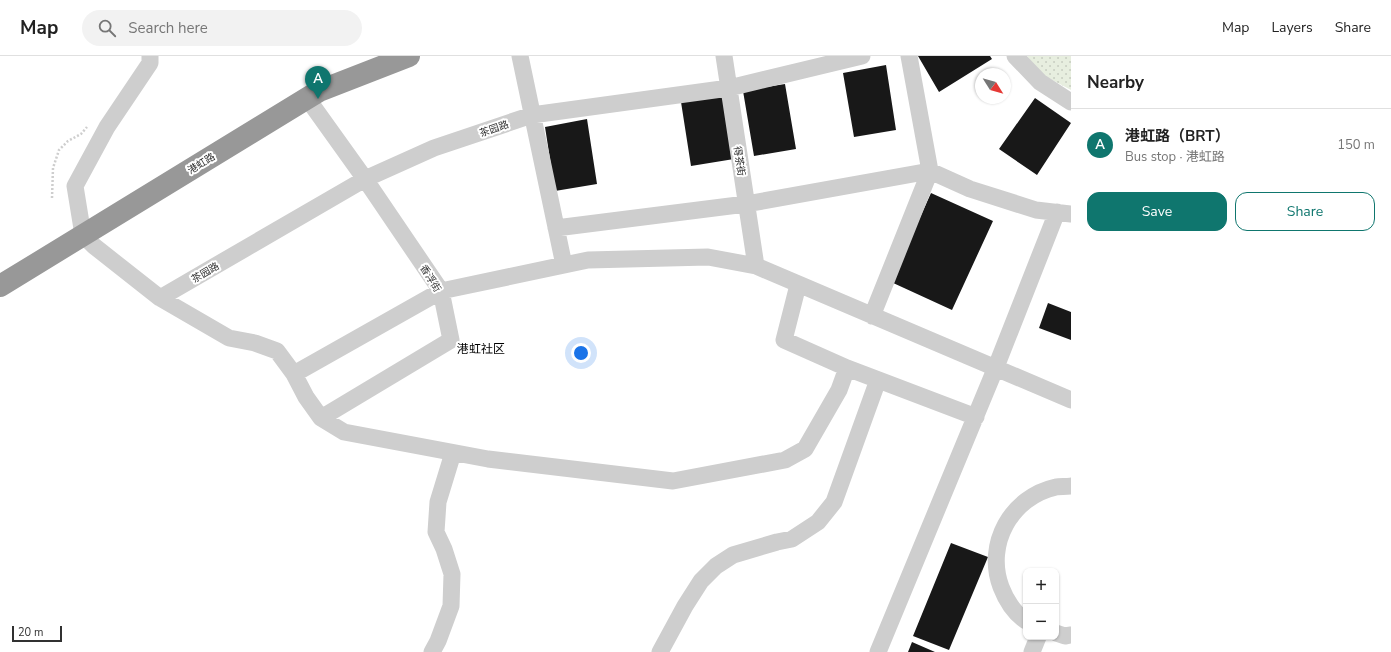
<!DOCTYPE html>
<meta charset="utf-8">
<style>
:root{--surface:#fff;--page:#f2f2f2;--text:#222;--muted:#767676;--line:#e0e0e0;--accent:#0f766e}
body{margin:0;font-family:"Nunito Sans","Noto Sans SC",sans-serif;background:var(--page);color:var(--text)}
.controls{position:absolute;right:12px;bottom:12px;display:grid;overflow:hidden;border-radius:8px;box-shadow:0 1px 3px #0004}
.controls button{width:36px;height:36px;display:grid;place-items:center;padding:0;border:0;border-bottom:1px solid var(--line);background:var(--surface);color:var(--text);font:20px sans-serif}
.compass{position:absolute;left:975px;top:12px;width:36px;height:36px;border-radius:50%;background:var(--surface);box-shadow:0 1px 3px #0004;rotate:127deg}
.scale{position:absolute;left:12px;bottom:10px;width:50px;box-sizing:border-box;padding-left:4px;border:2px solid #313131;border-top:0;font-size:11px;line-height:14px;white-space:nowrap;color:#313131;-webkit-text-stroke:3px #fff;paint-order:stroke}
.you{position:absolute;left:581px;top:297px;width:14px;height:14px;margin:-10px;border:3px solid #fff;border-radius:50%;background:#1a73e8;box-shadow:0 0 0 6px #1a73e833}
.badge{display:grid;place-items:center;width:26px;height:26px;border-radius:50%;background:var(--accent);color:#fff;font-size:13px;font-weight:700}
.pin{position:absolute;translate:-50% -33px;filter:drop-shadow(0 1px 2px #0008)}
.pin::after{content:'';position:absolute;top:21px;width:14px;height:12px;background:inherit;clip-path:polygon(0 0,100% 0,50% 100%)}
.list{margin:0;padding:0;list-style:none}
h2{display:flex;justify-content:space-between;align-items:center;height:52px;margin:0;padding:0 16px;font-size:17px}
h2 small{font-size:13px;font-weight:400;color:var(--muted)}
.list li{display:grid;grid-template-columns:26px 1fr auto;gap:12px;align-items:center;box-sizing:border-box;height:72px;padding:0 16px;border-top:1px solid var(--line)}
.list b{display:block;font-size:15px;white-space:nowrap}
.list p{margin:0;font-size:13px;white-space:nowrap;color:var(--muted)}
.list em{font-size:13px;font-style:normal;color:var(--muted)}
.actions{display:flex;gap:8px;padding:12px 16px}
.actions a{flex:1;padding:9px 0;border:1px solid var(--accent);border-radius:12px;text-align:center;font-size:14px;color:var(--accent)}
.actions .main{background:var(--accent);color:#fff}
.icon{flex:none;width:22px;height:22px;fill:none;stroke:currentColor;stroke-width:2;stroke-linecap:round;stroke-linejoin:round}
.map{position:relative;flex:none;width:1071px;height:596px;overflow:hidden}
header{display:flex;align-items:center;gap:24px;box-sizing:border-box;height:56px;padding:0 20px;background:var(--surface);border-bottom:1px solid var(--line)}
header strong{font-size:19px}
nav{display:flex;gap:22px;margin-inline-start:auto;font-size:14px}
.search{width:280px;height:36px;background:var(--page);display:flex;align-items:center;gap:10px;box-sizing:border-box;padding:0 14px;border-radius:22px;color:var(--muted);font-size:15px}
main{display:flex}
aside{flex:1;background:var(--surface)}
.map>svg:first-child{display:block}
</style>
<header>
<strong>Map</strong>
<div class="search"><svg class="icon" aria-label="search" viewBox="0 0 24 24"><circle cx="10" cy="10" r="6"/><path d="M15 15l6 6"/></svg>Search here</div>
<nav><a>Map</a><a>Layers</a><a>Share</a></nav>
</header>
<main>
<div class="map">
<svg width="1071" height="596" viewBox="0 0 1071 596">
<defs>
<pattern id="park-dots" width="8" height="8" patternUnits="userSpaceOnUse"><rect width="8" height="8" fill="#e7eedf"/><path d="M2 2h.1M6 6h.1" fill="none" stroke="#c7cdc0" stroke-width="1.8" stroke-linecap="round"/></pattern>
</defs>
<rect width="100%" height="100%" fill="#fff"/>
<path fill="url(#park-dots)" d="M1027,0H1071V34L1041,18Z"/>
<path fill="#181818" d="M918,0H990L992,3L939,36Z
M886,9L896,74L854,81L843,17Z
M785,28L796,93L754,100L743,35Z
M723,39L734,103L691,110L681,46Z
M1035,42L1071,67L1037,119L999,93Z
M587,63L597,128L555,135L545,71Z
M931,137L993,165L952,254L891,226Z
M1048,247L1071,256V284L1039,272Z
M951,487L988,501L949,594L913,580Z
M912,586L935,596H908Z"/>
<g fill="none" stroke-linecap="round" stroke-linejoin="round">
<path stroke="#cecece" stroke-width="2.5" stroke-dasharray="2 2" stroke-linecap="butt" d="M52,142L53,112L59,94L68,85L81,78L87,71"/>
<path stroke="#cecece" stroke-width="17" d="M150,0V7L107,71L75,130L83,179L94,190L160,242L229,282L255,287L277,295L294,318L441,235L588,204L708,201L756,210L1071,344
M520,0L564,209
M724,0L756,210
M909,0L930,115L970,133L1036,154L1071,158
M1015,0L1040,26L1071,46
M307,42L365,123L441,235L451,284L321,362
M556,172L746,148L930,115
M798,229L784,284L847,312L976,361
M160,242L365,123L434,92L532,59L729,32L862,0
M872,260L930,115
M294,318L306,341L321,362L344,376L488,403L673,425L785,404L805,393L839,334L847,312
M1026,565C1014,557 1006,544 1001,531C985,488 1011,441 1056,431C1060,430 1066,431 1071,430
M1056,577L1065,580L1071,579
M432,596L438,585L451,550L452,518L444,493L436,476L438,446L453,397
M660,596L685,550L701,525L716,510L733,499L777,486L792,483L818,466L834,446L878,324
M878,596L996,311L1057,156
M1032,596L1038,581"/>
<path stroke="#989898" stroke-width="22" d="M0,230L319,35L409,0"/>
</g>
<g text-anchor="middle" stroke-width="4" stroke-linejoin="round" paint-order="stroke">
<g font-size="10" fill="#313131" stroke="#fff">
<text transform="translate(494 72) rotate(-19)" y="4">茶园路</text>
<text transform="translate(740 105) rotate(81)" y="4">得茶街</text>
<text transform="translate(201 107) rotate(-31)" y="4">港虹路</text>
<text transform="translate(205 216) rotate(-30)" y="4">茶园路</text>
<text transform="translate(431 222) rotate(58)" y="4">香浮街</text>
</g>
<g font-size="12" fill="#000" stroke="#fff">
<text x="481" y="297">港虹社区</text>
</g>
</g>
</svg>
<div class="controls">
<button>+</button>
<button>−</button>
</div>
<svg class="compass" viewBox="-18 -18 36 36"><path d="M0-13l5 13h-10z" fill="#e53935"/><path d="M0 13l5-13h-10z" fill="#767676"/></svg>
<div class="scale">20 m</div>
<div class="you"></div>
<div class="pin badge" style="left:318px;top:43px">A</div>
</div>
<aside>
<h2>Nearby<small></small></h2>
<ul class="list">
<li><span class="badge">A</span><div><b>港虹路（BRT）</b><p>Bus stop · 港虹路</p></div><em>150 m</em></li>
</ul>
<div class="actions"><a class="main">Save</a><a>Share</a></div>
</aside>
</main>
